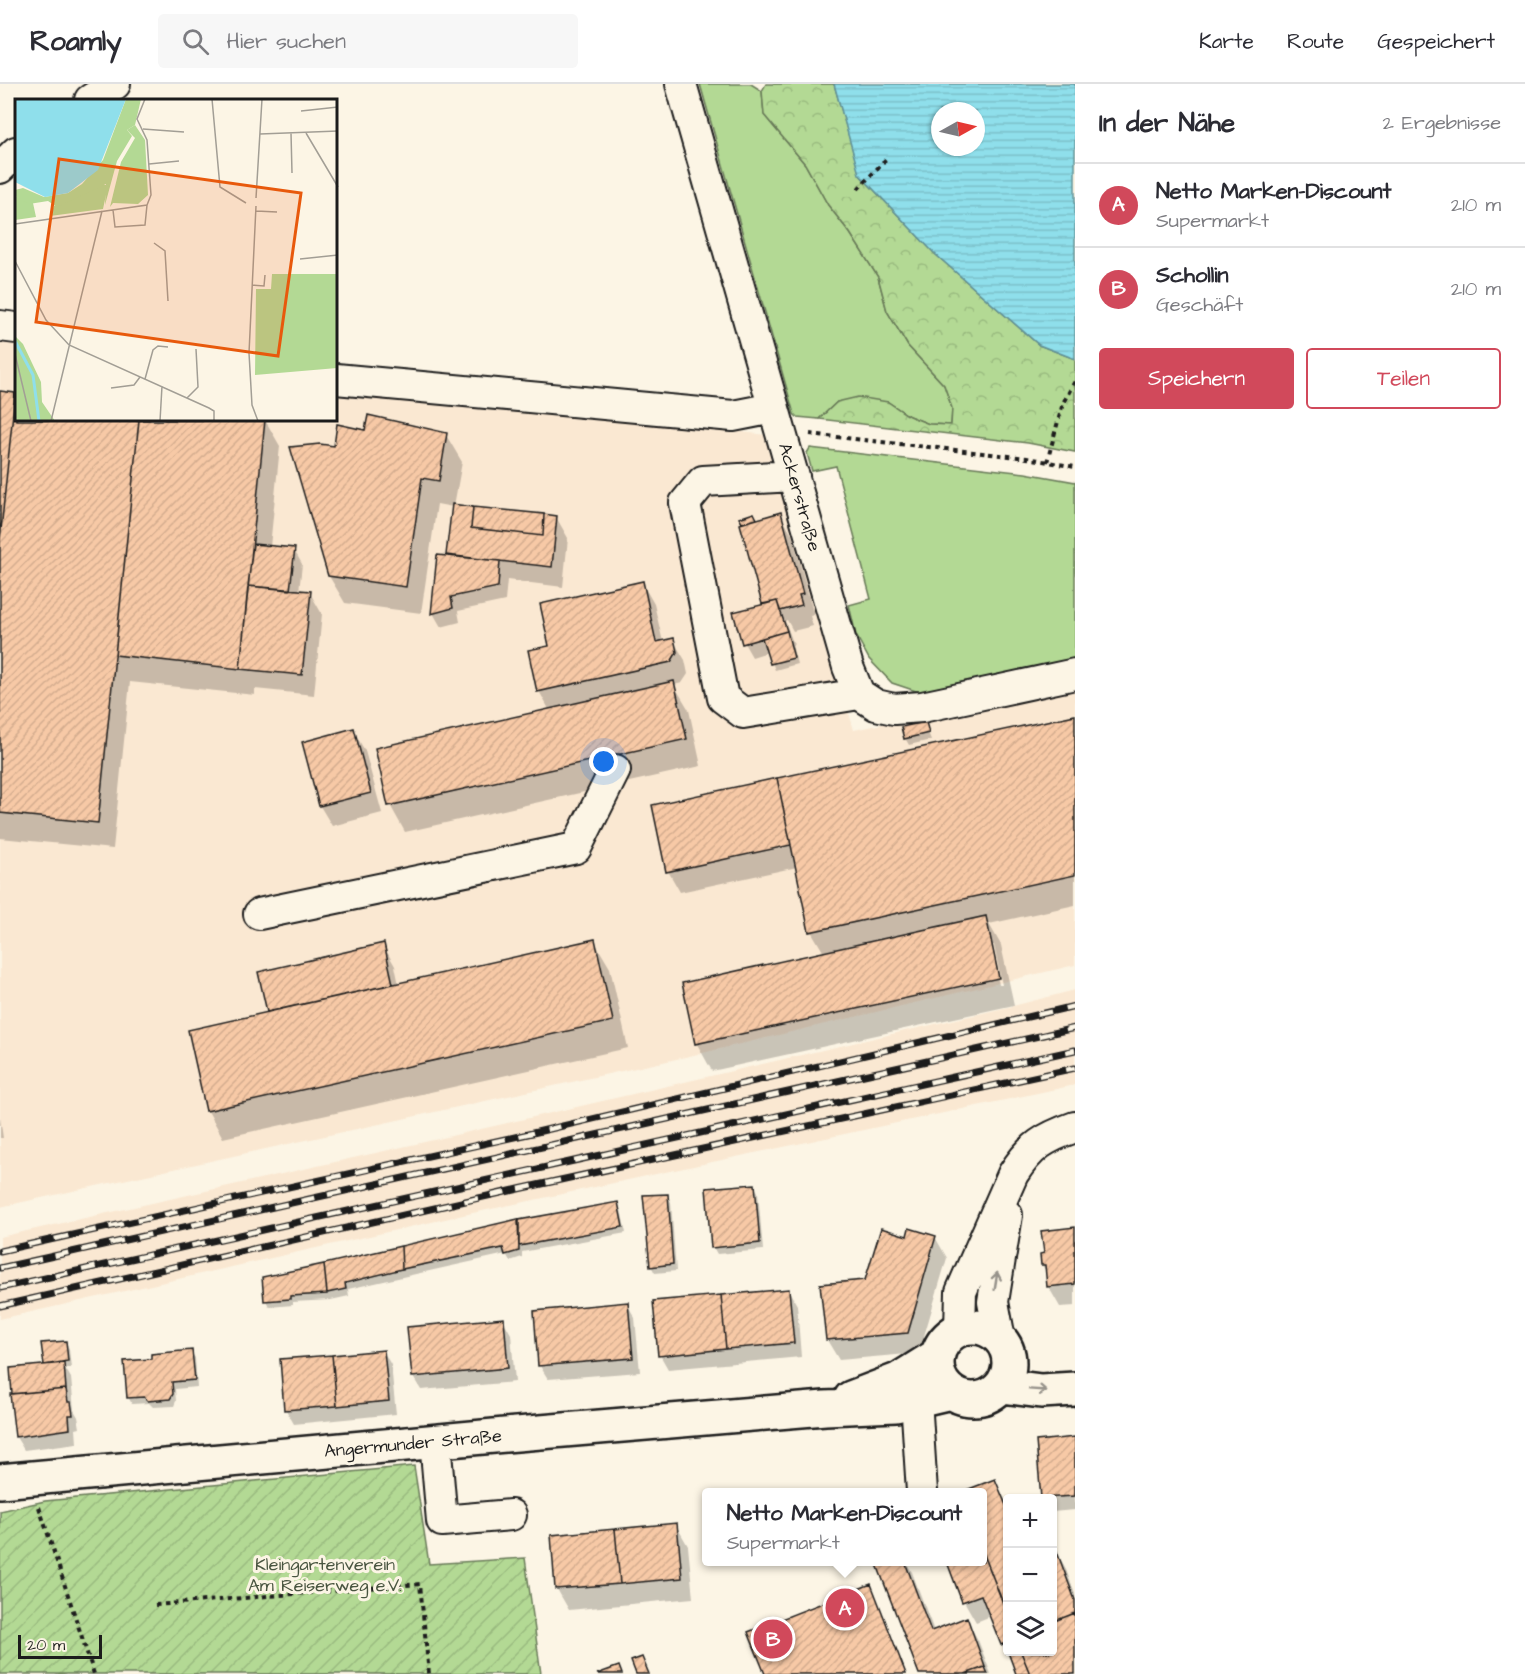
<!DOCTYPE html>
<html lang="de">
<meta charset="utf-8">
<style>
:root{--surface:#fff;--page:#f7f7f7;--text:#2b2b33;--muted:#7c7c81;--line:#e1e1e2;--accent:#d1495b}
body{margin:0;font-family:"Architects Daughter",sans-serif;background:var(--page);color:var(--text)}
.controls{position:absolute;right:18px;bottom:18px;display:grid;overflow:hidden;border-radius:6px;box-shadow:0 2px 4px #0004}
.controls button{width:54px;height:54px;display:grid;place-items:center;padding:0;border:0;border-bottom:2px solid var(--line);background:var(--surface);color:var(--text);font:30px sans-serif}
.compass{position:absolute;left:931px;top:18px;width:54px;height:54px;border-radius:50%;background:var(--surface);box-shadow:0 2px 4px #0004;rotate:82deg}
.scale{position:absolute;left:18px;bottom:15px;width:84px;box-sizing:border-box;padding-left:6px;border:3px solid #1c1c1c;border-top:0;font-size:16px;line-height:21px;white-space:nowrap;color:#1c1c1c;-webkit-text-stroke:4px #fcf5e5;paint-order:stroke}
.you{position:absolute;left:604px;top:678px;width:21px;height:21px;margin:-15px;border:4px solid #fff;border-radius:50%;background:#1a73e8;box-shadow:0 0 0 9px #1a73e833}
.badge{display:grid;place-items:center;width:39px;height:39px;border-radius:50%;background:var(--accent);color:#fff;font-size:20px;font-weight:700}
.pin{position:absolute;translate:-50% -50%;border:3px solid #fff;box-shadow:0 2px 6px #0006}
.popup{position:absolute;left:702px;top:1404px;width:285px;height:78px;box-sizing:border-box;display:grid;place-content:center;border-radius:6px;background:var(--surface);filter:drop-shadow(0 2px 4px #0005);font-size:20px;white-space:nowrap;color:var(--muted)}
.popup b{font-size:22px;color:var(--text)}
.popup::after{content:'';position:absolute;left:50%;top:100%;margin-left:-12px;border:12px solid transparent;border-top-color:var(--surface)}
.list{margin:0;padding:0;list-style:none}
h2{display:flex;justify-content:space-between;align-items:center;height:78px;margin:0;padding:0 24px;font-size:26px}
h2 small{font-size:20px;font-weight:400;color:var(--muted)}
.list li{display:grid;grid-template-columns:39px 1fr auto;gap:18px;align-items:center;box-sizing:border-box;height:84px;padding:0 24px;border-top:2px solid var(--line)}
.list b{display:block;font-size:22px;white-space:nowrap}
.list p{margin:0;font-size:20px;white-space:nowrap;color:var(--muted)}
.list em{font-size:20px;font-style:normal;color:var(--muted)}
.actions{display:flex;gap:12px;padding:18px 24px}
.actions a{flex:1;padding:14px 0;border:2px solid var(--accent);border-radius:6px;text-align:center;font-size:21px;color:var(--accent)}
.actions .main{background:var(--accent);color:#fff}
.icon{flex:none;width:33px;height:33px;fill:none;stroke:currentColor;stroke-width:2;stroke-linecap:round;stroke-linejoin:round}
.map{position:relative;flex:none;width:1075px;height:1590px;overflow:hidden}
header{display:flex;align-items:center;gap:36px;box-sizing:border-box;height:84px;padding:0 30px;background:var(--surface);border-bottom:2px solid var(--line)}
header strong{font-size:28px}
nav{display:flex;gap:33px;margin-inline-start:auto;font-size:21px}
.search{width:420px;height:54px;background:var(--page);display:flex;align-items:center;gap:15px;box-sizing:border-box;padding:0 21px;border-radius:6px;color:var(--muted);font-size:22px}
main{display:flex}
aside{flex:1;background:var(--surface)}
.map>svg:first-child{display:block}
</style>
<header>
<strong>Roamly</strong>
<div class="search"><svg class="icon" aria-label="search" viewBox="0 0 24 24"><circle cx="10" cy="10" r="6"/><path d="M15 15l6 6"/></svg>Hier suchen</div>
<nav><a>Karte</a><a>Route</a><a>Gespeichert</a></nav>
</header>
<main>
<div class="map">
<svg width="1075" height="1590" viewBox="0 0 1075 1590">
<defs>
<pattern id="forest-crowns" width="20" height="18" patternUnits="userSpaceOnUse" patternTransform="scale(1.5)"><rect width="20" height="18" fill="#b3d994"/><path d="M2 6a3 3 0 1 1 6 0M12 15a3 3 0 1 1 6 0" fill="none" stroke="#99ba7f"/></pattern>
<pattern id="garden-furrows" width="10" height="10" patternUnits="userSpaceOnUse" patternTransform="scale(1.5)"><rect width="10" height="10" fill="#b3d994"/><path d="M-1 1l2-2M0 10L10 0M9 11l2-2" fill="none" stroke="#99ba7f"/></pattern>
<pattern id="water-rules" width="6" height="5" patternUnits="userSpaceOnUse" patternTransform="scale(1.5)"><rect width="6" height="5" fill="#8fdfeb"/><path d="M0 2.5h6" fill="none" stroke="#7bbfc9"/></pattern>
<pattern id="building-hatch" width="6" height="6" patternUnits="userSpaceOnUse" patternTransform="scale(1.5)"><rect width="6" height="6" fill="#f7c9a6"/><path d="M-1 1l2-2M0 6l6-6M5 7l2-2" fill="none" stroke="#d3ac8e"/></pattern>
</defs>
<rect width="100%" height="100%" fill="#fcf5e5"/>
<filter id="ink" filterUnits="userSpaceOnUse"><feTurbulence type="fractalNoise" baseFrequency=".0167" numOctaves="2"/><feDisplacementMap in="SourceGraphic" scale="12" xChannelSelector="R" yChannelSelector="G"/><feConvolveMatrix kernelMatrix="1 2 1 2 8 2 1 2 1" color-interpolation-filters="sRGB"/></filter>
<g filter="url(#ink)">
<path fill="#fae8d2" d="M0,251L16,253V336H336V295L766,351L854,646L1075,599V881L681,974L0,1123Z
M1075,906V1001L454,1133L0,1235V1153L438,1055L1013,922Z"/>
<path fill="#b3d994" stroke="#687a58" stroke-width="1.5" d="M700,0H751L762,7L764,31L805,80L828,121L850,149L878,193L887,227L908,262L944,301L952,324L951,341L929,340L909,332L888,318H837L819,335L797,333L794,330Z
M810,364L1025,389L1075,398V579L934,610L919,608L892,599L869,575L856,551L849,521L871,515L836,382L812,387L807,369Z"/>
<path fill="url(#forest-crowns)" stroke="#687a58" stroke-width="1.5" d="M766,0H834L860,91L935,170L1039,261L1075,275V368L1028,359L819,335L837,318L858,313L888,318L909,332L929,340L951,341L952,324L944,301L908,262L887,227L878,193L850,149L828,121L805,80L764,31L762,7Z"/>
<path fill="url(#garden-furrows)" stroke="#687a58" stroke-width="1.5" d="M414,1382L429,1480L525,1474L541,1590H0V1427L45,1417Z"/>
<path fill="url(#water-rules)" stroke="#619198" stroke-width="1.5" fill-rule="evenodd" d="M834,0H1075V275L1039,261L935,170L859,90ZM940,27H976V63H940Z"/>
<path fill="#0003" fill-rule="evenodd" d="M0,309L16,311V336H265L280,362L270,463L294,466L302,480L299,508L310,509L322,530L314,611L255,605V611L130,598L113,765L0,754Z
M366,348L446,351L462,378L454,422L556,433L568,454L563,503L507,496L505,517L458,527L460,538L441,543L433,529L449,473L448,470L453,423L437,420L421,529L345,519L329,492L336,364Z
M780,430L792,451L814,531L810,532L813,542L793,547L787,536L785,537L794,561H792L797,580L775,586L768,568L752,573L744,559L765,522L741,435L754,431L757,436Z
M642,499L654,520L663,558L673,556L685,576L688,590L682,599L674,601L689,626L701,682L405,748L390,721L550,627L539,607L551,563Z
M1075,633V821L989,840L1001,861L1014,921L712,987L697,960L824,869L811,847L797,783L680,808L668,787ZM991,861H994L1002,901H999Z
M925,640L931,656L909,661L905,654Z
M353,646L365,667L382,729L332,742L320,722Z
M594,857L610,884L628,964L223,1054L208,1027L190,947L269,929L260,889L383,861L395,882L399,901Z
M0,1033L3,1054H0Z
M754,1101L758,1108L763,1166L717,1170L713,1163Z
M667,1111L671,1118L676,1187L655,1189L651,1182Z
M617,1119L621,1126L626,1149L522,1168V1173L510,1177L506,1170L348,1205L349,1212L331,1216L293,1218V1221L269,1223L266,1216L264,1195L519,1136Z
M1075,1145V1222L1060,1223L1048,1202L1047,1189L1042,1181L1045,1170Z
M935,1153L947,1174L919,1269L839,1276L827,1256L867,1197L908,1154Z
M789,1207L797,1221L801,1273L668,1285L660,1271Z
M627,1220L635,1234L640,1288L548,1295L540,1282Z
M503,1236L511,1250L515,1298L421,1306L413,1293Z
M66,1258L69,1265L71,1284H65L71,1294L74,1326L78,1333L80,1344L76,1345L77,1359L24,1366L16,1353L46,1282L45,1280Z
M383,1267L391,1281L396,1330L294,1340L286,1326Z
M191,1268L195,1274L197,1303L175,1305L176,1317L174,1322L153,1323L149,1319L132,1320L128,1313L153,1276Z
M1075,1355V1426L1052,1428V1414H1043L1038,1358Z
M995,1397L1008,1421V1568H1052L1053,1462L1065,1483L1075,1510V1590H1018L1002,1560L991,1532L976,1538L964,1517L949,1478H983V1408H965Z
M676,1441L688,1462L693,1514L569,1526L557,1505L552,1452Z
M878,1478H906L912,1488L934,1547L966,1535L978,1556L991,1590H921Z"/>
<path fill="url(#building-hatch)" stroke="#1c1c1c" stroke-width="1.5" d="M0,307L15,309L0,456Z
M15,309H16V336H139L98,739L0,729V456Z
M368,331L447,349L439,397L422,394L406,503L328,492L290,363L320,360L334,362L337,340L365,346Z
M139,336H265L240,585L115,571Z
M452,420L473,423L471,444L543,452L544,430L557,432L552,483L446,471Z
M473,423L544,430L543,452L471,444Z
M781,428L803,510L799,511L802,521L780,527L777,517L762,520L740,440Z
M754,429L757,435L742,439L739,434Z
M253,460L295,464L290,506L248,502Z
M437,471L500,477L498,503L451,513L453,524L431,530Z
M643,497L656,558L674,554L677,568L671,578L537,608L528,566L549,562L540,520Z
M248,502L311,507L302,591L240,585Z
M777,517L787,547L742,560L733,528Z
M787,547L794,574L770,580L762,554Z
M674,597L687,655L388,722L375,664Z
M1075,631V791L809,848L777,694Z
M926,638L929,649L904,655L901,643Z
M354,644L371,709L319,722L302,658Z
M777,694L791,761L666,788L652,721Z
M986,832L999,894L695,960L682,899Z
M595,855L613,937L206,1027L188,946Z
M384,859L393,900L267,928L258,888Z
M755,1100L760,1159L711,1164L706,1104Z
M668,1110L673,1180L650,1183L643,1111Z
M618,1118L623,1143L519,1162V1136Z
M518,1135L519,1167L505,1171L503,1164L402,1185L401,1162Z
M1075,1143V1200L1047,1203L1045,1181H1041L1040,1170L1044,1169L1041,1147Z
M881,1144L907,1152L909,1144L936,1152L908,1249L826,1256L820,1200L865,1196Z
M401,1162L402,1185L345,1199L346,1205L327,1209L324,1180Z
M324,1180L327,1210L290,1212V1215L264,1217L262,1193Z
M789,1205L794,1259L726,1265L721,1211Z
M721,1211L726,1265L658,1272L653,1217Z
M628,1218L633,1274L538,1282L534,1227Z
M504,1234L508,1284L412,1293L407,1243Z
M66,1257L68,1277L44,1281L41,1259Z
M192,1266L195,1296L172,1298L173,1310L170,1315L148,1317L144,1313L127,1314L124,1277L151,1275V1270Z
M384,1266L389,1317L337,1322L332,1271Z
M332,1271L337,1322L284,1326L280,1275Z
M64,1279L66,1305L12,1310L10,1284Z
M66,1305L68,1318H71L73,1331H69L70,1345L15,1353L10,1310Z
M1075,1353V1412L1041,1414L1036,1357Z
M995,1395L1008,1426V1532L983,1468V1408H961Z
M677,1439L682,1494L620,1500L615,1445Z
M615,1445L620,1500L555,1505L551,1451Z
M1054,1460L1075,1516V1529L1052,1538Z
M983,1468L1008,1532V1567L1005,1559L1001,1561L981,1511L962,1518L947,1478H983Z
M876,1478H905L931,1547L967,1533L985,1583L965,1590H919Z
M871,1500L906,1590H765L748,1548Z
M1075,1529V1590H1030L1021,1568H1052V1538Z
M1008,1568H1021L1030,1590H1016Z
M642,1573L649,1590H636L631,1577Z
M619,1582L622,1590H597Z
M985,1583L988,1590H965Z"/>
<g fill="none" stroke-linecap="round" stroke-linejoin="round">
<g stroke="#1c1c1c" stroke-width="34">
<path id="minor" d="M681,0L848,583L859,610L876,621L894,625L922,623L1075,590
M90,16L115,0
M0,84L16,68
M0,242L16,244
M336,295L733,332L774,324
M794,392L703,397L685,419L723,614L743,629L859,610
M259,830L576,764L615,686
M960,1245L961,1208L1013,1090C1031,1062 1044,1054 1075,1043
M1000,1255L993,1218L1007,1131
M916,1315L922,1408
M435,1357L442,1437L511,1431"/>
</g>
<g stroke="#1c1c1c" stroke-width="38">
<path id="major" d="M937 1279a36 36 0 1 1 72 0a36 36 0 1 1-72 0Z
M1002,1302L1041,1307L1075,1305
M851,1314L898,1296L938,1271
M0,1397L505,1351L825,1324L896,1321L951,1308"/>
</g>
<path stroke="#1c1c1c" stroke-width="4" stroke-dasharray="4.5 4.5" stroke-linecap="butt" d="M858,105L887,74
M810,350L1027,374L1075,383
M1047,378L1063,319L1075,297
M39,1423L94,1590
M155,1521L420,1500L429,1590"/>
<use href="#minor" stroke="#fcf5e5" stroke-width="30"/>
<use href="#major" stroke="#fcf5e5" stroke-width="33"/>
<g stroke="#1c1c1c" stroke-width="7">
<path id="rail" d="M0,1167L537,1048L1075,922
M0,1184L1075,944
M0,1204L1075,966
M0,1222L519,1105L1075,984"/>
</g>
<use href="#rail" stroke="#fcf5e5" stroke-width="4.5" stroke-dasharray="14" stroke-linecap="butt"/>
</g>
<defs><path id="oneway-shaft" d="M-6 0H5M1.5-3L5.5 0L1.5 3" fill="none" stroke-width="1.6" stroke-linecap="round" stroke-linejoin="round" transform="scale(1.5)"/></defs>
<g stroke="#97938b">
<use href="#oneway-shaft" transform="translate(996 1197) rotate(-81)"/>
<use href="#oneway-shaft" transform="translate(1038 1306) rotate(4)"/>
</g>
</g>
<g text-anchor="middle" stroke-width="6" stroke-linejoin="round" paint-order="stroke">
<g font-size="18" fill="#1c1c1c" stroke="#fcf5e5">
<text transform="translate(800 413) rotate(74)" y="6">Ackerstraße</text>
<text transform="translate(413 1359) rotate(-5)" y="6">Angermunder Straße</text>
</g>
<g font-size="18" fill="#495540" stroke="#fcf5e5">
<text x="325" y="1486">Kleingartenverein<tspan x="325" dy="21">Am Reiserweg e.V.</tspan></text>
</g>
</g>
<g transform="translate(15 15)">
<rect width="322" height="322" fill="#fcf5e5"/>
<path d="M120,26L130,41L133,96L123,105L98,104L95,108L106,63L120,39L112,31ZM87,86H93L88,110L35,117L39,107ZM0,97L18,104L21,118L0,121Z" fill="#b3d994"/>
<path d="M111,0H126L120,26L112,31L117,37L102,62L90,106L91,85L42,108L33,102L14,105L0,97V91L8,89L29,98L53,94L67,85L88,61ZM0,237L8,245L26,283L27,303L40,322H0Z" fill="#b3d994"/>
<path d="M257,175H322V269L240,276L241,190H256Z" fill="#b3d994"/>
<path d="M0,0H111L83,71L53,94L30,98L0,83Z" fill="#8fdfeb"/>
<path fill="none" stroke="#8fdfeb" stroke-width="3" d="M0,242L18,276L24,322"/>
<path fill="none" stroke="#a29e95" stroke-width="1.5" d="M197,0L205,88L231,104M286,12L323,8M128,30L169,33M276,34L277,74M291,34L323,88M245,35L323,32M134,65L164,62M241,99L247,0M241,107L234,254L237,306L243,322M98,111L100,128L130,126L132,106M241,112L262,113M0,125L132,106L136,96L132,41L122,20L130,0M139,144L150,152L153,202M285,160L323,156M0,162L31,221L54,246L194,309L199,312V322M237,186L249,187L250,176M0,255L16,322M130,280L138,251L143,247L153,248M96,289L119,286L125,278M172,299L183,288L181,250M36,322L87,112M145,322L147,287"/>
<path fill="#e8590c" fill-opacity="0.15" stroke="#e8590c" stroke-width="3" d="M44,60L286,94L263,257L21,223Z"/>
<rect width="322" height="322" fill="none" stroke="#1c1c1c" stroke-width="3"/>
</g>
</svg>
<div class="controls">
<button>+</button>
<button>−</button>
<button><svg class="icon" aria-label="layers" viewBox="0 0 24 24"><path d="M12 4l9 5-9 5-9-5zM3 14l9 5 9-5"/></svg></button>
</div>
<svg class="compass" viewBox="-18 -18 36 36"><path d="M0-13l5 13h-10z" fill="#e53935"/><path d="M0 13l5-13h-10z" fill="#7c7c81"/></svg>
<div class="scale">20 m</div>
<div class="you"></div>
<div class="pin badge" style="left:845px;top:1524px">A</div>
<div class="popup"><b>Netto Marken-Discount</b>Supermarkt</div>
<div class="pin badge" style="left:773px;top:1555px">B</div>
</div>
<aside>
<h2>In der Nähe<small>2 Ergebnisse</small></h2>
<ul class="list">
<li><span class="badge">A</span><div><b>Netto Marken-Discount</b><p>Supermarkt</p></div><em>210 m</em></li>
<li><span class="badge">B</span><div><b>Schollin</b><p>Geschäft</p></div><em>210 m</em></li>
</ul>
<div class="actions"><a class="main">Speichern</a><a>Teilen</a></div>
</aside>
</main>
